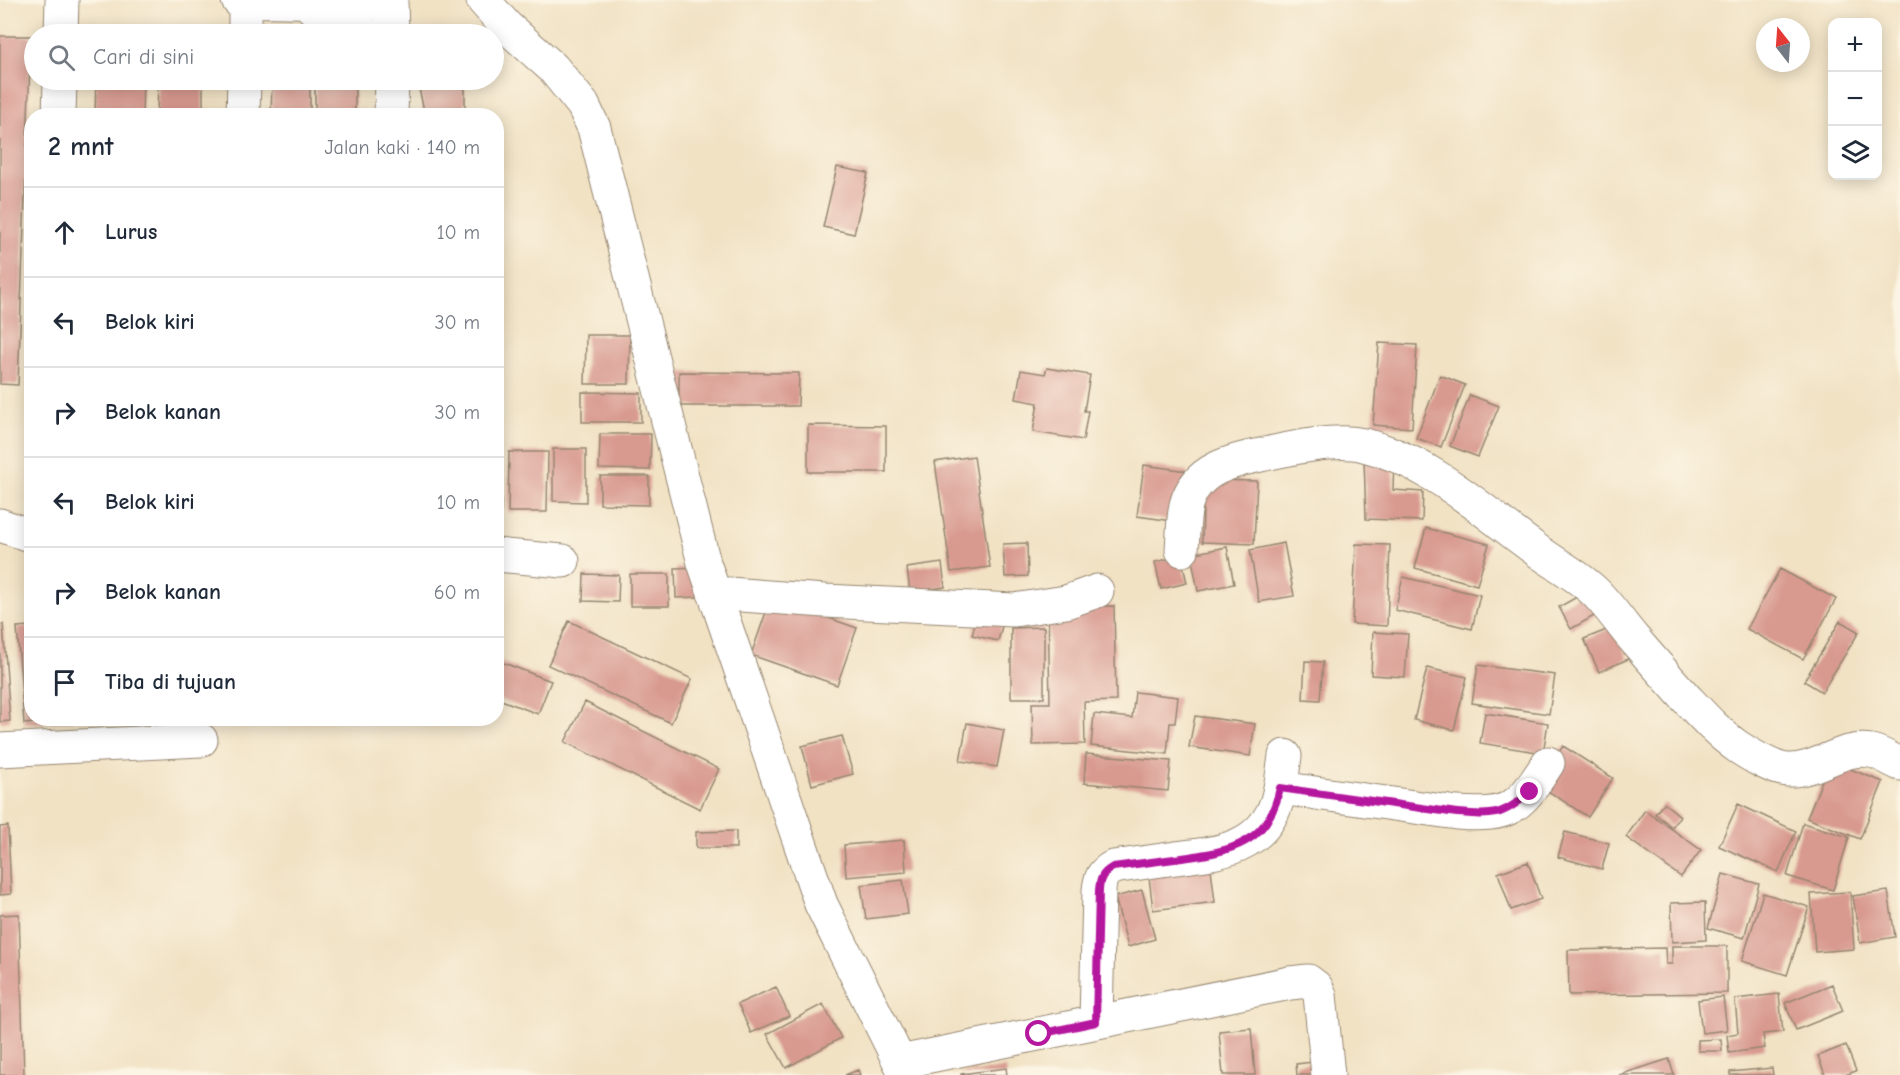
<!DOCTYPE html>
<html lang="id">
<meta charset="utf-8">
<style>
:root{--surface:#fff;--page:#f2f2f3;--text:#1f2937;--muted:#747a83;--line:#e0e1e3}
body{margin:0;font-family:"Comic Neue",sans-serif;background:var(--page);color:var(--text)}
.controls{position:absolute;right:18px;top:18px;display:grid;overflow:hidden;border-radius:12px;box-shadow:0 3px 15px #0003}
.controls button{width:54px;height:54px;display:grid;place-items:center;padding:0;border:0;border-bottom:2px solid var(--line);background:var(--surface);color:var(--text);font:30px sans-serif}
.compass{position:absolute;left:1756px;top:18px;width:54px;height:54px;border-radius:50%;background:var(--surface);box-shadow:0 3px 15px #0003;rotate:343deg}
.stop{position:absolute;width:18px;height:18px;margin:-14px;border:4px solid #b5179e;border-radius:50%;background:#fff}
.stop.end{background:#b5179e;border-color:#fff;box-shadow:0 2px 6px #0008}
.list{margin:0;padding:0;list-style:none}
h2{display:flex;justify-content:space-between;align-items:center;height:78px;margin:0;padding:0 24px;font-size:26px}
h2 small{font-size:20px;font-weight:400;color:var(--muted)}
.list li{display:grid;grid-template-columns:39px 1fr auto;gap:18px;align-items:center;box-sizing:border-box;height:90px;padding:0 24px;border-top:2px solid var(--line)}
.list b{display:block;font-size:22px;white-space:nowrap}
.list em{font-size:20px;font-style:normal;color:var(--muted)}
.icon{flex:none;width:33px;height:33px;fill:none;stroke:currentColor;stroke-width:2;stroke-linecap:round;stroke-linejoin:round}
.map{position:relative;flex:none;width:1900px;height:1075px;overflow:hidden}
.search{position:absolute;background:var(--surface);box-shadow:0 3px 15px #0003;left:24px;top:24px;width:480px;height:66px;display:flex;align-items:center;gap:15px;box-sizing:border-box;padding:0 21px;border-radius:33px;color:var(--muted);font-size:22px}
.panel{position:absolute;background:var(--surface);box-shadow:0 3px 15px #0003;left:24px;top:108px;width:480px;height:618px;border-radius:24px}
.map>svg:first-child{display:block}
</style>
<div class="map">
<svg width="1900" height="1075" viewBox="0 0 1900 1075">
<rect width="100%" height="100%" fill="#fcf5e5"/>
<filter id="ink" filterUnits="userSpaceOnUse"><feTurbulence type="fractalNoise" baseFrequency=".0167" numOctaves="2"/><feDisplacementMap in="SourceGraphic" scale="12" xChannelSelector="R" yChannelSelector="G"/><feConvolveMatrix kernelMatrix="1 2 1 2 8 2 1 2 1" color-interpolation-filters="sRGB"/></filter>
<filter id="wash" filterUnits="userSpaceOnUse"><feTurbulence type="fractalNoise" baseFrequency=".008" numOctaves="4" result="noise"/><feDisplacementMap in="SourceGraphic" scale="24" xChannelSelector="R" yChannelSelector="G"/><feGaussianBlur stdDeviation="1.35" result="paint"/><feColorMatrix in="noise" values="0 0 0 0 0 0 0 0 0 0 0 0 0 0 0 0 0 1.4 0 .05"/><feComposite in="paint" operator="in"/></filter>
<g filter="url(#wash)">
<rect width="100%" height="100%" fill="#f1e2c4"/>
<g id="blocks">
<path fill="#d8998f" d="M0,36H31L18,385L0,384Z
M96,80H143L142,116H95Z
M158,80H203V116H157Z
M272,80H310V116H271Z
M315,80H355V116H315Z
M417,80H465V116H422L423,106Z
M837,167L868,173L854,234L823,227Z
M586,335H630L629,384H585Z
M1379,343L1417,345L1412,428L1373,425Z
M1047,368L1090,375L1084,411H1088L1083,440L1033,432L1038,403L1016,399L1021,370L1045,374Z
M679,372L799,373L798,406H679Z
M1440,375L1465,385L1441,447L1416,438Z
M582,392L641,393V422H582Z
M1470,395L1499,406L1478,457L1450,446Z
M808,425L886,426V472H808Z
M600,434H651L650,470L599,469Z
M553,449H586V502L553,501Z
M509,452H548L547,512H508Z
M974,456L990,567L951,572L935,462Z
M1364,459H1394L1393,490L1423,492L1422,521L1366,519Z
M1144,465L1187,471L1180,522L1137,516Z
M496,467H501V511H496Z
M600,476H649V505L600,504Z
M1204,480L1257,481L1254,544L1202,542Z
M1426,528L1489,544L1477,585L1415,568Z
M1027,543L1028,576L1005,577L1003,544Z
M1284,543L1294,596L1259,602L1250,550Z
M1356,544L1390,545L1387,626L1352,624Z
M1227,547L1234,584L1198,591L1191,554Z
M1181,556L1187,583L1161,589L1155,562Z
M942,563L945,587L910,592L907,568Z
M696,567L697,597L676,598L675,568Z
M1780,569L1836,599L1803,659L1747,629Z
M584,574L619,575L618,602L583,601Z
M630,574H669V606H630Z
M1403,577L1480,595L1472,629L1395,610Z
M1589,590L1601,612L1571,629L1559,607Z
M771,598L857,628L837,685L751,655Z
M1114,606L1116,701L1084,702L1085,744L1033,745L1032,703H1050L1048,607Z
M978,613L1004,619L998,641L972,635Z
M569,621L692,679L671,723L548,665Z
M1840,621L1859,632L1822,692L1804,681Z
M3,624L10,721L0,722V625Z
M32,626V718H71L72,720L24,724L17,627Z
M1044,627V698H1011V628Z
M1614,627L1628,659L1599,672L1584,639Z
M1373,632L1408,634L1405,677L1371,675Z
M496,660L551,681L538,714L496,698Z
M1305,661L1323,662L1320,700L1303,699Z
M1478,665L1555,675L1549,714L1472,703Z
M1427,668L1467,677L1454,730L1414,720Z
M1135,692L1178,697L1175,723H1170L1167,754L1091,746L1094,714L1132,718Z
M585,702L719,769L700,809L565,742Z
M1485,713L1548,723L1543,753L1480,743Z
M1195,716L1255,724L1250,756L1189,747Z
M967,723L1004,730L997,767L960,761Z
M842,736L853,774L812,785L802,746Z
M1563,746L1613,778L1588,817L1537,784Z
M1086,754L1171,761L1168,791L1084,783Z
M1830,761L1883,782L1860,839L1807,818Z
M1664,803L1680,816L1672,827L1655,814Z
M1738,804L1796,831L1778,872L1719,846Z
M1645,810L1701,850L1681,877L1626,837Z
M1803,823L1849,837L1833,890L1787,876Z
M8,826L11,894L0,895V827Z
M736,831V848H696V832Z
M1565,832L1609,843L1602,869L1558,857Z
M904,840L906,872L846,877L844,845Z
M1210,861L1215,902L1153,910L1148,869Z
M1528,862L1541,899L1511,910L1498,873Z
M1723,874L1759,884L1744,938L1708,928Z
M903,880L908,914L866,919L861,885Z
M1142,890L1155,939L1128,947L1115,897Z
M1888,891L1895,937L1860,943L1853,896Z
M1850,892L1854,949L1815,952L1811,894Z
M1763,893L1809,907L1787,975L1742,961Z
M1705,902L1706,940L1672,942L1671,903Z
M19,914L24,1075H0V915Z
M1672,946H1727V993L1569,995L1568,950L1665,948L1666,964H1672Z
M1832,984L1843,1011L1796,1030L1785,1003Z
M776,987L789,1016L751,1033L738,1004Z
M1779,994L1783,1032L1763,1034L1765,1048L1729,1053L1727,1035L1738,1033L1735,999Z
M1723,997L1727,1030L1702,1033L1698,1000Z
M823,1004L841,1038L786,1068L767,1034Z
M1251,1028L1255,1075H1223L1219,1031Z
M1721,1039L1722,1051H1698V1040Z
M1846,1045L1856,1071L1845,1075H1825L1818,1056Z
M1669,1059L1674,1075H1619Z
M1322,1061L1324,1075H1297L1296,1064Z
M1006,1068L1007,1075H961V1074Z
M1772,1068L1773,1075H1730V1072Z
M858,1070L860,1075H845Z"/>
</g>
</g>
<g filter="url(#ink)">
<use href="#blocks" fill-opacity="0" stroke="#968671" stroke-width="1.5"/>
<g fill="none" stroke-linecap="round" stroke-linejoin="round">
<g stroke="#968671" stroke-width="35">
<path id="street" d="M238,0L391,3
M391,0L392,34
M483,0L506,26L553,68L583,105L594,128L704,563L821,904L906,1075
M305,1C325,20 340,29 367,34
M61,34L62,0
M245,34V0
M59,116L60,80
M243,116L244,80
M391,116L392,80
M0,525L32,536
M1182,550C1183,536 1183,519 1186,505C1196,468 1232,461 1265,454C1292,448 1337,438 1364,445C1431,461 1483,512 1538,551C1557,565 1579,576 1596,593C1610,607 1621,624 1634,639C1651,659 1668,678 1685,697C1702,715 1718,733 1738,747C1752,756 1771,768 1787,770C1816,772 1843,745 1871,751C1881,753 1891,760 1900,764
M496,555L563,561
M714,593L825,601L1014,610L1066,602L1097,591
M0,750L201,740
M1280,788L1457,813C1511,817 1519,808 1548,763
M1096,1022L1099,890C1100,879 1102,873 1113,867C1134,864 1155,861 1176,858C1218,853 1262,849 1277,801C1281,787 1283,771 1285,756
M900,1062L1290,983L1308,981L1316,987L1320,995L1328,1075"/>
</g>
<use href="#street" stroke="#fff" stroke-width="33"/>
</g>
</g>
<g fill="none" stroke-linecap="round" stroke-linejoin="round" filter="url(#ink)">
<path stroke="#b5179e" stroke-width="8" d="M1039,1034L1096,1022L1099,890C1100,879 1102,873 1113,867C1136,864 1159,861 1182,858C1232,851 1268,844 1280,788L1457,813C1493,816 1502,817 1530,792"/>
</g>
</svg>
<div class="controls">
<button>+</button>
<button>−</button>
<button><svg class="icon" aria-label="layers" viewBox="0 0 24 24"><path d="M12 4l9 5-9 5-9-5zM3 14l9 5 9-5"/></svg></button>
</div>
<svg class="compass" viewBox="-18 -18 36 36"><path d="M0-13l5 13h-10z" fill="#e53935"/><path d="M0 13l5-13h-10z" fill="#747a83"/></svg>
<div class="stop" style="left:1039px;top:1034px"></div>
<div class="stop end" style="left:1530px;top:792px"></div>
<div class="search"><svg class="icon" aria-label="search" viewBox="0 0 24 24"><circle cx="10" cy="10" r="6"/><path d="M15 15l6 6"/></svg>Cari di sini</div>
<section class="panel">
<h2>2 mnt<small>Jalan kaki · 140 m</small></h2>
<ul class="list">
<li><svg class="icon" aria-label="ahead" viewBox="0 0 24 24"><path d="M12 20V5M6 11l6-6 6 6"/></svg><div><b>Lurus</b></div><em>10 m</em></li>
<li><svg class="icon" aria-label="left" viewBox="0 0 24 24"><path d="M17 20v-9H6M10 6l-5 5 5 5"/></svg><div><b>Belok kiri</b></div><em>30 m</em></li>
<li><svg class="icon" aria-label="right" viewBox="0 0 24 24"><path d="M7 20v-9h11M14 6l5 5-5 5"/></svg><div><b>Belok kanan</b></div><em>30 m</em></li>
<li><svg class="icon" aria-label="left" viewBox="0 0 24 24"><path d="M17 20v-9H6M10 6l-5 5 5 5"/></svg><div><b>Belok kiri</b></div><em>10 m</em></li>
<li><svg class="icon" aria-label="right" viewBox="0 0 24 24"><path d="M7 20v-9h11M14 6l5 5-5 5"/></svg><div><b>Belok kanan</b></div><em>60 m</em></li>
<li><svg class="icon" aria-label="arrive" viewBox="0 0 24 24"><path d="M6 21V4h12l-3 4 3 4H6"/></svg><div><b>Tiba di tujuan</b></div></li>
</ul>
</section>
</div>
